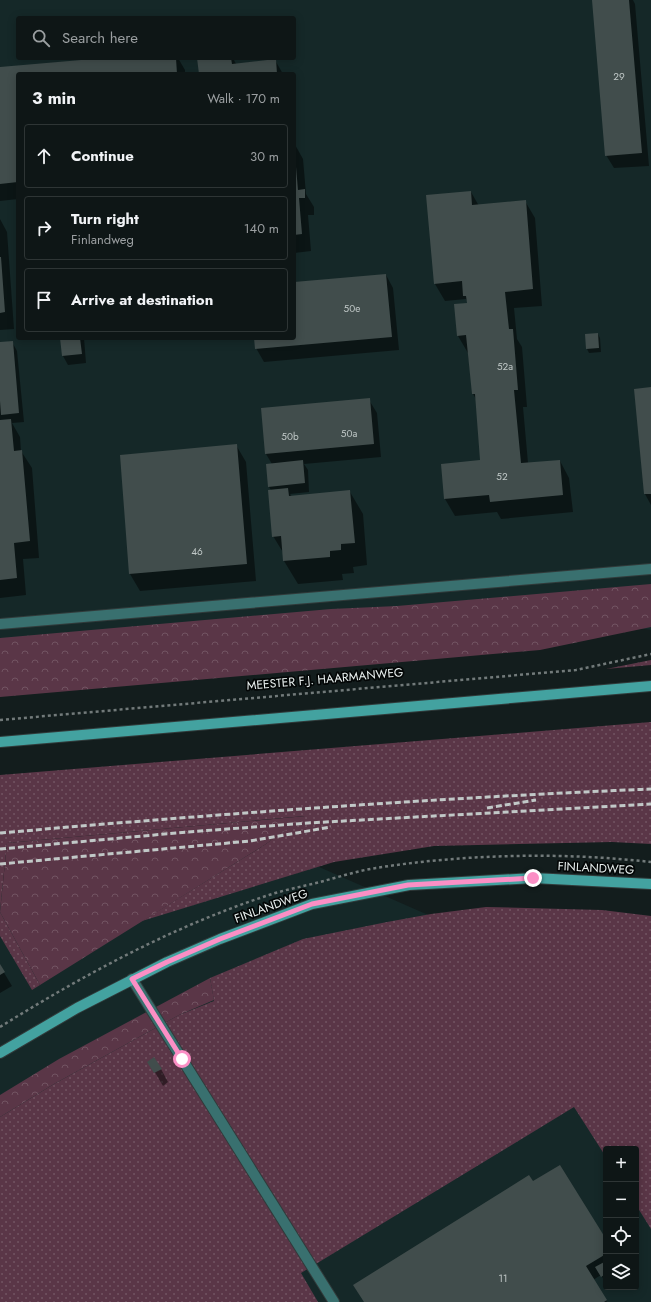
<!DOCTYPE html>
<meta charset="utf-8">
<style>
:root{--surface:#0e1616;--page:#1c2323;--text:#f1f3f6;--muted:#9b9fa1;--line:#2e3535}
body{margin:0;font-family:Jost,sans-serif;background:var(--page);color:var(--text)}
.controls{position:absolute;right:12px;bottom:12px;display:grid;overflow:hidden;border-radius:4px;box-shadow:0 2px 10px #0003}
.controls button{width:36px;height:36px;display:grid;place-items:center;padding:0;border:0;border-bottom:1px solid var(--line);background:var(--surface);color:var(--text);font:20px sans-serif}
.stop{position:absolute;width:12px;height:12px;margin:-9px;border:3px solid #fb8fc5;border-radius:50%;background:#fff}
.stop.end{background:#fb8fc5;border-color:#fff;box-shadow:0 1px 4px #0008}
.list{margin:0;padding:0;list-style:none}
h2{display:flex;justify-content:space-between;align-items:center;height:52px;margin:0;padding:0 16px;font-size:17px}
h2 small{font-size:13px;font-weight:400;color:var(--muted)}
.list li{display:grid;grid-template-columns:26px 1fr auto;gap:12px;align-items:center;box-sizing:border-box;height:64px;margin:0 8px 8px;padding:0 8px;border:1px solid var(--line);border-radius:4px}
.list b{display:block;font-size:15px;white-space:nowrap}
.list p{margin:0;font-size:13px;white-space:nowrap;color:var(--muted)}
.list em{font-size:13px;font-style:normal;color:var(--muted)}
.icon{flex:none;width:22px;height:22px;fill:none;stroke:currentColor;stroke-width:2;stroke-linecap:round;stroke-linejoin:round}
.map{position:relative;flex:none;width:651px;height:1302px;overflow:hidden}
.search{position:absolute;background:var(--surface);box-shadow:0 2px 10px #0003;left:16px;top:16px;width:280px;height:44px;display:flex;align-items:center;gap:10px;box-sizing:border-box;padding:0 14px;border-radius:4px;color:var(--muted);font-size:15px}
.panel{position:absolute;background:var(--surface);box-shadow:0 2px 10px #0003;left:16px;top:72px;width:280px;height:268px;border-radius:4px}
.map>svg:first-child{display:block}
</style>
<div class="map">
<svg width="651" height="1302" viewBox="0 0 651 1302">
<defs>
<pattern id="grass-dots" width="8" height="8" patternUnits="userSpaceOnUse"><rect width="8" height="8" fill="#5a3647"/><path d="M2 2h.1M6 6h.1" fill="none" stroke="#725462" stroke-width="1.8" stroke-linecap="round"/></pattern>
<pattern id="forest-crowns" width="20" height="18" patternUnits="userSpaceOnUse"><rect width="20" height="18" fill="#5a3647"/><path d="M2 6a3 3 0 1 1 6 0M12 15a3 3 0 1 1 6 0" fill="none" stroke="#725462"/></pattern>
</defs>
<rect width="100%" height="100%" fill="#131d1d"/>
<path fill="#152828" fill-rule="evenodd" d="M0,0H651V630L569,617L0,663ZM18,18H294V58H18ZM18,74H294V338H18Z
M285,852L476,936L651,962V1302H0V886ZM606,1149H636V1287H606Z"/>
<path fill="url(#grass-dots)" d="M651,660V665L606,669Z
M651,722V844L612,842L434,846L334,862L142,921L263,846L305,816L7,843L0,911V775Z
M486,907L602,910L651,916V1229L636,1205V1149H606V1157L574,1107L301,1273L318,1302H0V1117L54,1084L179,1015L214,1001L210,978L303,939L387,922L431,914Z
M0,912L40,985L32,990L0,936Z"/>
<path fill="url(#forest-crowns)" d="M651,584V627L540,650L0,697V638L331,609L397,606Z
M306,816L263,846L40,985L0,912L7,843Z
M210,978L214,1000L179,1015L54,1084L0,1117V1095L59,1059Z"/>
<path fill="#0007" d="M593,0H633L635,4L649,166L614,168L606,155Z
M116,58H178L185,70V74H18V199L0,201V68Z
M198,58H233L236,64L275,60L283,74H200Z
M294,143L303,159L306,194L314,207V215H308L311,251L294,253Z
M471,192L479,206L525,201L535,218L542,306L514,308L517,339L522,347L527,407H523L528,463L560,461L569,478L573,512L501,519L497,512L455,516L445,499L442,465L481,461L476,399L473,394L468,353L458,336L469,304L466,299L445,301L435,284Z
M0,219L7,232L14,329L0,330Z
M386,275L393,288L399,350L264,362L256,348L255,338H294V283Z
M598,334L600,338L601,352L589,353L587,349Z
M62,338H84L86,363L68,365L63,356Z
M12,342L17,351L24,422L12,423L20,437L21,451L32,468L39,558L23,559L26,595L0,598V343Z
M651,388V505L645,494L635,390Z
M369,400L377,413L381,457L304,464L308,470L309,492L290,494L292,497L350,492L363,514L367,565L353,567L354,573L342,574L343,580L298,584L284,561V554L273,536L271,490L269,487L272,464L266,454Z
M236,445L246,462L256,581L140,591L130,574L121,456Z
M0,966L12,986L0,993Z
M149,1062L161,1069L168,1082L163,1086Z
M533,1183L606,1241V1279L604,1280L601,1275L593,1280L607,1302H364Z"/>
<path fill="#414d4c" d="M592,0H629L642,153L605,156Z
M104,58H176L177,74H18V182L0,184V67Z
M197,58H231L232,64L276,59L277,74H199Z
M294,155H295L298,190L305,189V198H299L302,234L294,235Z
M471,191L472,205L526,200L533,289L505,292L509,329H513L518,390H514L521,463L560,460L563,495L490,502L489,495L444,499L441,464L480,460L475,394H472L466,335L457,336L454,304L467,303L466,296H463L462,281L434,284L426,195Z
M0,257H1L5,312L0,313Z
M386,274L392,337L255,349L254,338H294V282Z
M598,333L599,348L586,349L585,334Z
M60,338H80L82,354L62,356Z
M13,341L19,413L1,415L0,401V342Z
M651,387V494H644L634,389Z
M370,398L374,444L265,454L261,408Z
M11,419L14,451L22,450L30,541L14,543L17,578L0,580V420Z
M237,444L247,564L129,574L120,455Z
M303,460L305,483L268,487L266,464Z
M288,488L289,496L350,490L355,543L341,544V550L330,551V557L283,561L281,536L272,537L268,490Z
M0,964L5,972L0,975Z
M154,1057L162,1069L154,1073L147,1062Z
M560,1165L606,1239V1254L586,1266L607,1300L604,1302H364L353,1285L529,1175L533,1181Z
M606,1261V1274L601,1277L595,1267Z"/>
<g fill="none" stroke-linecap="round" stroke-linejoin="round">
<g stroke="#313b3b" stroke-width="12">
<path id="lane" d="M132,979L334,1302"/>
</g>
<g stroke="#313b3b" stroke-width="12">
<path id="street" d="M0,624L651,569"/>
</g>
<g stroke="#313b3b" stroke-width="12">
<path id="secondary" d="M0,742L651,686
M0,1053L77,1008L167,962L220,939L312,904L409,885L533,878L651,884"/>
</g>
<path stroke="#727a7a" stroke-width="2.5" stroke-dasharray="3 3" stroke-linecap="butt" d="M0,720L576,670L651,654
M0,1027C85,974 174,926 269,895C284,890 300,887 316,883C336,878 356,871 376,868C464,854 562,852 651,862"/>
<use href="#lane" stroke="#39706f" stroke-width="10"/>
<use href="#street" stroke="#39706f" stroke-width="10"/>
<use href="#secondary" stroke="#43a2a0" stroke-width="10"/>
<path stroke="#c1c8c7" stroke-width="3" stroke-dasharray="6 3" stroke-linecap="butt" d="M487,808L536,800
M0,833C217,814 434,798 651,789
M0,849L187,832L308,823L651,804
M0,864L250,841L331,827"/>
</g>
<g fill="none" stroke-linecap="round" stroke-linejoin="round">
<path stroke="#fb8fc5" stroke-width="5" d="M182,1059L132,979L167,962L220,939L312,904L408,885L533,878"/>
</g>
<g text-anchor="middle" stroke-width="3.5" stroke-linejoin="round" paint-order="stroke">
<g font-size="10" fill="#c0c8c7">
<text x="619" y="80">29</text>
<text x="352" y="312">50e</text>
<text x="505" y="370">52a</text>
<text x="349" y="437">50a</text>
<text x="290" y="440">50b</text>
<text x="502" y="480">52</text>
<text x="197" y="555">46</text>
<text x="503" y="1282">11</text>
</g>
<g font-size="12" fill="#eaf1f0" stroke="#040707">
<text transform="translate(325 679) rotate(-5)" y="4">MEESTER F.J. HAARMANWEG</text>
<text transform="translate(596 868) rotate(3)" y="4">FINLANDWEG</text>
<text transform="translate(271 906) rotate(-20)" y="4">FINLANDWEG</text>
</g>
</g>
</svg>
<div class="controls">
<button>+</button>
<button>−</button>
<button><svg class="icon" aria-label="locate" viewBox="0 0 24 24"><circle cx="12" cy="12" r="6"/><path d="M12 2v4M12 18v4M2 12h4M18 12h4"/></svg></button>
<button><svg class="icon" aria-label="layers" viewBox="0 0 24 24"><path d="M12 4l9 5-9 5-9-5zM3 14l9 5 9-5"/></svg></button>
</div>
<div class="stop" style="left:182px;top:1059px"></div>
<div class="stop end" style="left:533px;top:878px"></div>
<div class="search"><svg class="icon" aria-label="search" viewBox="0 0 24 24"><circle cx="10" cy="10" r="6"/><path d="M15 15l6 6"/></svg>Search here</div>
<section class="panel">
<h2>3 min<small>Walk · 170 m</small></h2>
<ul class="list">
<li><svg class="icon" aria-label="ahead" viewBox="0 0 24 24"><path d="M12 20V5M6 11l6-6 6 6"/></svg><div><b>Continue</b></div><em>30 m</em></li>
<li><svg class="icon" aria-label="right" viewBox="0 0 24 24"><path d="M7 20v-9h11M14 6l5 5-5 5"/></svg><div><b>Turn right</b><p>Finlandweg</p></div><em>140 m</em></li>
<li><svg class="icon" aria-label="arrive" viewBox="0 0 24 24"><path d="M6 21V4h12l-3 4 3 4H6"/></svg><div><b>Arrive at destination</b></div></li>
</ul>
</section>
</div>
